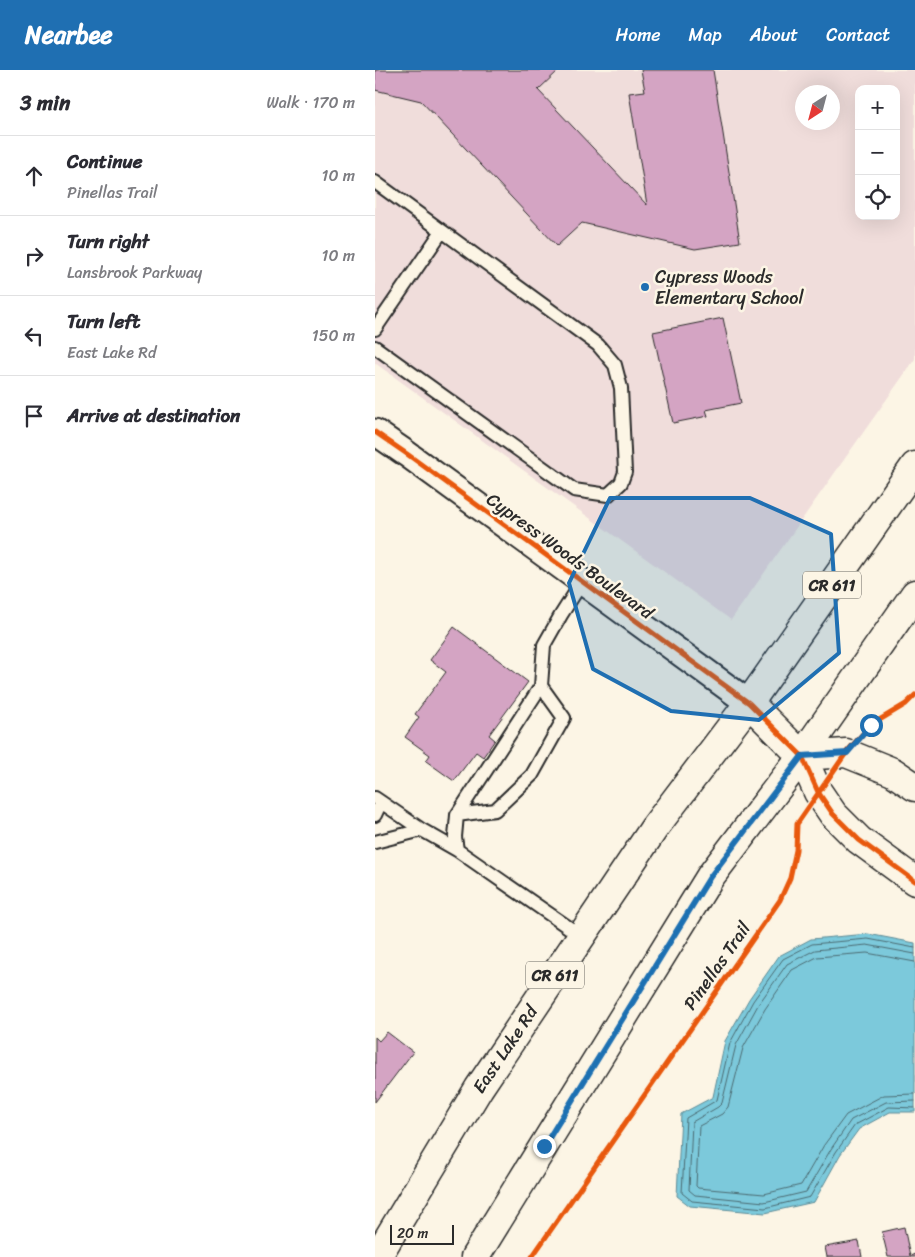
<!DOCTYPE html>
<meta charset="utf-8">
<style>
:root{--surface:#fff;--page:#f7f7f7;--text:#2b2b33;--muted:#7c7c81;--line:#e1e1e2;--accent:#1f6fb2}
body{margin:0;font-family:Sriracha,sans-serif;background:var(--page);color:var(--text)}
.controls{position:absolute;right:15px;top:15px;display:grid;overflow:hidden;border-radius:10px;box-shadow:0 5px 20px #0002}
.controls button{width:45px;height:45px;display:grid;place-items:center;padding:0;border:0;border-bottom:1px solid var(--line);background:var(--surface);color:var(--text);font:25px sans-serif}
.compass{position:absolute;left:420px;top:15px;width:45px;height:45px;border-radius:50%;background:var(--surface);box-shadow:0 5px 20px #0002;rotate:216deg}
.scale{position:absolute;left:15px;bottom:12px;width:64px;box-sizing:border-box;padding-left:5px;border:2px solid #2b2b2b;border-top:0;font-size:14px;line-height:18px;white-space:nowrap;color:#2b2b2b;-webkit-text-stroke:4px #fcf5e5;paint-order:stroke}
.stop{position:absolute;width:15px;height:15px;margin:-11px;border:4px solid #1f6fb2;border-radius:50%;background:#fff}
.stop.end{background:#1f6fb2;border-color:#fff;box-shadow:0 1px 5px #0008}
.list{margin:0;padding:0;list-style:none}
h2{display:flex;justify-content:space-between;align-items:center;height:65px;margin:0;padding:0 20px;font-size:21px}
h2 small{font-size:16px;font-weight:400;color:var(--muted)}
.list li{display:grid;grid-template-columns:32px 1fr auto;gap:15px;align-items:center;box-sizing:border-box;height:80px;padding:0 20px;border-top:1px solid var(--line)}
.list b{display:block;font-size:19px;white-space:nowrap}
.list p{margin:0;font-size:16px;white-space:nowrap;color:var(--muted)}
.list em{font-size:16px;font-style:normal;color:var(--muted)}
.icon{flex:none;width:28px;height:28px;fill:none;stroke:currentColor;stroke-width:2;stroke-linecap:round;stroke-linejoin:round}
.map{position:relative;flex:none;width:540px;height:1187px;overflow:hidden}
header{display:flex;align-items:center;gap:30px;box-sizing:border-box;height:70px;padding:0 25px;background:var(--accent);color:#fff}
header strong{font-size:24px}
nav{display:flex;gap:28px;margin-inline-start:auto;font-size:18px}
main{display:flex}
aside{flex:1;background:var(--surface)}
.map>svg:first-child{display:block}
</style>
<header>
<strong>Nearbee</strong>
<nav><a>Home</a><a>Map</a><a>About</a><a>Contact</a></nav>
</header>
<main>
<aside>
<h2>3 min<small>Walk · 170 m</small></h2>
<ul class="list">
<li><svg class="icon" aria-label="ahead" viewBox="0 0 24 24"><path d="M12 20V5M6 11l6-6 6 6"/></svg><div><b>Continue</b><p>Pinellas Trail</p></div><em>10 m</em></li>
<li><svg class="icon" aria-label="right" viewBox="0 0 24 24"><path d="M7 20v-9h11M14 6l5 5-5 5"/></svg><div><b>Turn right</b><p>Lansbrook Parkway</p></div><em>10 m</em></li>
<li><svg class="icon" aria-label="left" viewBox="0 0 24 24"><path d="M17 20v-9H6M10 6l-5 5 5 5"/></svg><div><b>Turn left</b><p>East Lake Rd</p></div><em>150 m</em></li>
<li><svg class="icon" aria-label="arrive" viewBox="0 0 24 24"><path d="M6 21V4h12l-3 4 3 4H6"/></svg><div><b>Arrive at destination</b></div></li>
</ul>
</aside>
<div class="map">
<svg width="540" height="1187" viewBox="0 0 540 1187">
<rect width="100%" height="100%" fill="#fcf5e5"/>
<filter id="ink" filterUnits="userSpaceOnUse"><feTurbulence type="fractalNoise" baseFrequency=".02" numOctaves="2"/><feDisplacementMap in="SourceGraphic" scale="10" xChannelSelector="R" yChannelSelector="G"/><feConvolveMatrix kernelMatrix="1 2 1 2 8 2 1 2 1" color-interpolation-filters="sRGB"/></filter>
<g filter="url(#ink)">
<path fill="#f0dddb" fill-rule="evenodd" d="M0,0H540V289L356,550L0,293ZM484,19H521V146H484ZM428,22H458V52H428Z"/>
<path fill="#7cc9db" stroke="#5c8a95" d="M493,864L540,873V1042H515L484,1059L465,1085L439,1132L390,1143L315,1136L302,1126L306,1044L338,1027L350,971L374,929L404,886L436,869Z"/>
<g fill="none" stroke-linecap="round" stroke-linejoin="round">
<path stroke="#4b6a71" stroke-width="1" d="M540,878L493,869L437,874L408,889L378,931L355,973L342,1030L311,1048L307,1123L317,1131L390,1138L435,1127L461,1082L480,1055L514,1037L540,1038
M540,884L492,875L440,880L412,894L383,935L361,975L347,1033L343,1037L317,1052L314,1120L320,1125L389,1132L431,1122L456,1079L476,1050L511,1032L540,1031
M540,892L492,883L442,887L417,900L390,939L368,978L353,1037L347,1044L324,1056L321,1116L323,1118L389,1124L426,1115L449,1075L471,1045L509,1025L540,1024"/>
</g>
<path fill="#d4a4c3" stroke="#2b2b2b" d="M0,0H184L163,20L272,135L254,23L270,21L266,0H338L365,172L320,179L207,153L182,176L46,31L0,20Z
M348,248L366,333L331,340L333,346L298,353L278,262Z
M79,557L153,612L114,665L120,670L108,687L101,682L79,711L51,691L55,685L30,667L44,647L40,644L71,602L55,590Z
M12,962L38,982L0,1032V967L4,971Z
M529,1157L535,1186L540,1184V1187H513L507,1162Z
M484,1171L487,1187H452L450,1177Z"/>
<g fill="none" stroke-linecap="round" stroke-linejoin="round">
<g stroke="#2b2b2b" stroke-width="16">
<path id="lane" d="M0,112L223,275L240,295L246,318L250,402L246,413L233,425L199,420L0,277
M0,259L67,161
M0,728L47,760L82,780
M0,745L6,732
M82,745L120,740L157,705L189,648L166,616
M0,772L47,760
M206,866L82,780L80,767L82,745L166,616L169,575L186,545L207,512"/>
</g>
<g stroke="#2b2b2b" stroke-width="29">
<path id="street" d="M0,362L32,384L374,633"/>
</g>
<g stroke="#2b2b2b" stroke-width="31">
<path id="secondary" d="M374,633L427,686L443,722L458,744L484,770L540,811
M427,686L471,683L518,702L540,717"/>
</g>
<g stroke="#2b2b2b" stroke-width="31">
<g id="primary">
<path id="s1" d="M2,1187L104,1018L280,757L374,633L540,396"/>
<path d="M100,1187L335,807L427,686L540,524"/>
</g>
</g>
<use href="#lane" stroke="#fcf5e5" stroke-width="12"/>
<use href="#street" stroke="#fcf5e5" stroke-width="25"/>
<use href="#secondary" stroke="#fcf5e5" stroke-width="28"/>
<use href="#primary" stroke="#fcf5e5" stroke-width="28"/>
<g stroke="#fcf5e5" stroke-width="8">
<path id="cycleway" d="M0,362L32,384L374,633L427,686L443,722L458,744L484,770L540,811
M157,1187L405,830L415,808L421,780L422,754L471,683L496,655L531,634L540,625"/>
</g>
<use href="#cycleway" stroke="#e8590c" stroke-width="5"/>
</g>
</g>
<g fill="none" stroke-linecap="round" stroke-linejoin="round" filter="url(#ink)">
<path stroke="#1f6fb2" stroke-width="6" d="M169,1076L335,807L427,686L472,683L496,655"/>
</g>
<path fill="#1f6fb2" fill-opacity="0.2" stroke="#1f6fb2" stroke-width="4" stroke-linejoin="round" d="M235,428H375L456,464L464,583L384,650L296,641L218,599L194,513Z"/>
<circle fill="#1f6fb2" stroke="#fcf5e5" stroke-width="2" cx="270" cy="217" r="5"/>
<g text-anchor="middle" stroke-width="5" stroke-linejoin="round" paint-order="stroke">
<g fill="#fcf5e5" stroke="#6a6863" stroke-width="1">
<rect x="428" y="501.5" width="58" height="27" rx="4"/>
<rect x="151" y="891.5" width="58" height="27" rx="4"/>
</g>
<g font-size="16" font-weight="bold" fill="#2b2b2b">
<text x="457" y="521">CR 611</text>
<text x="180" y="911">CR 611</text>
</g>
<g font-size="18" fill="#2b2b2b" stroke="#fcf5e5" text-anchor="start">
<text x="280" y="213">Cypress Woods<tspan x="280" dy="21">Elementary School</tspan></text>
</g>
<g font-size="18" fill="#2b2b2b" stroke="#fcf5e5">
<text transform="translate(195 486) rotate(36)" y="6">Cypress Woods Boulevard</text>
<text transform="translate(342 896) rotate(-55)" y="6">Pinellas Trail</text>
<text dy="6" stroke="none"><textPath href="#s1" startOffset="244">East Lake Rd</textPath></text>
</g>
</g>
</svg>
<div class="controls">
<button>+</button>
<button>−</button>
<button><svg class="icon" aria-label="locate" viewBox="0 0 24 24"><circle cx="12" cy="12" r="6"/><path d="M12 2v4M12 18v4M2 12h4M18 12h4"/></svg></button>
</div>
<svg class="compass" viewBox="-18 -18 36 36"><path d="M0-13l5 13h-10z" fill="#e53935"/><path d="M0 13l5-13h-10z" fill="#7c7c81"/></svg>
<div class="scale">20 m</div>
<div class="stop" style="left:496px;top:655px"></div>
<div class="stop end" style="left:169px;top:1076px"></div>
</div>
</main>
